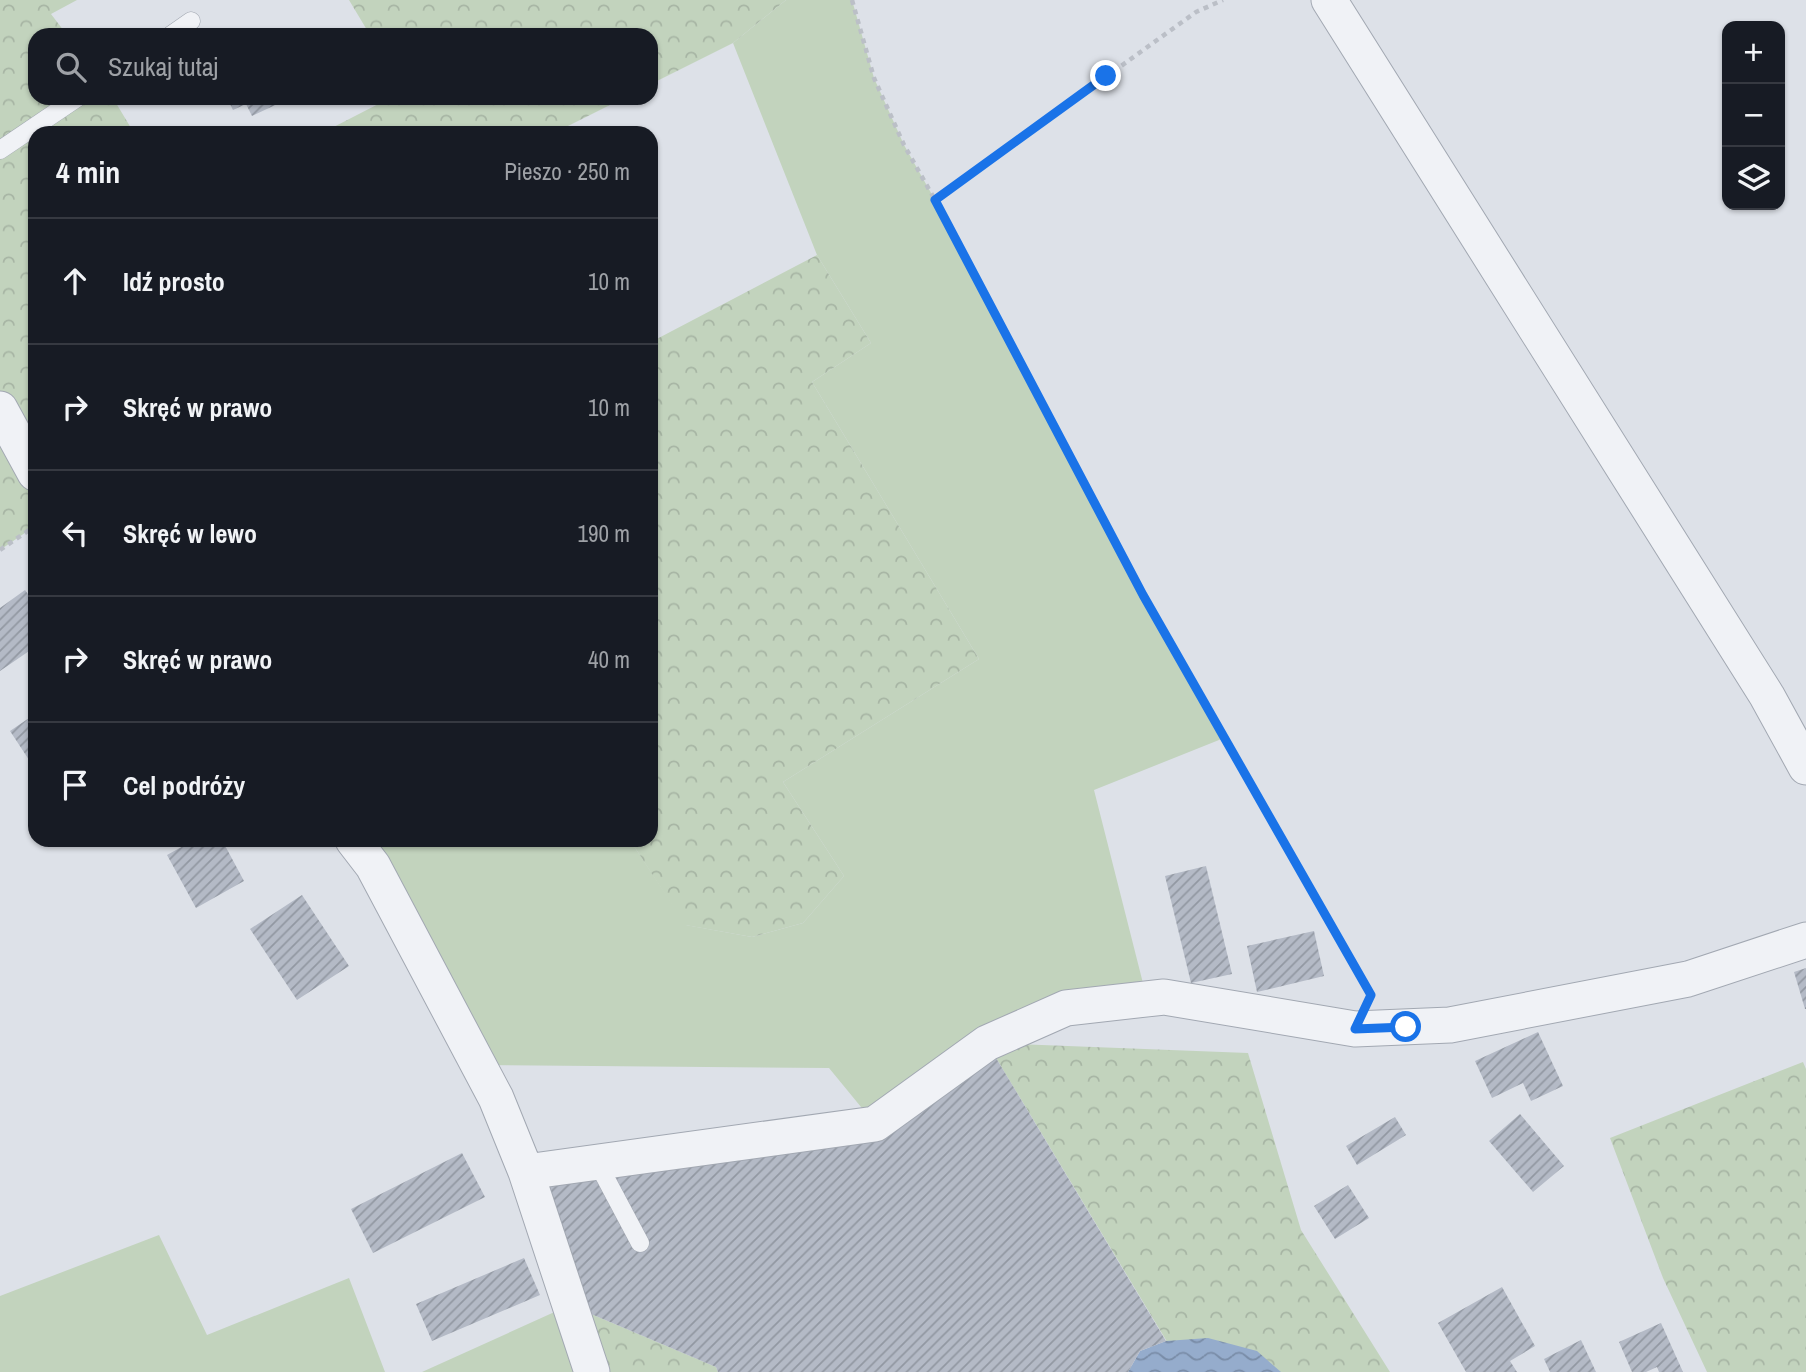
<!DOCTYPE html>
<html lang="pl">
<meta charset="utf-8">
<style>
:root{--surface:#171b24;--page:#242831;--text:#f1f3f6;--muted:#9ea1a6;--line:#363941}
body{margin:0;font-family:"Archivo Narrow",sans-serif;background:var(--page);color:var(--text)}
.controls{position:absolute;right:21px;top:21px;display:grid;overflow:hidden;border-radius:14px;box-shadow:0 2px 5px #0004}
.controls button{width:63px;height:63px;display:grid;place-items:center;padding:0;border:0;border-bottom:2px solid var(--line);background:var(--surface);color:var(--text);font:35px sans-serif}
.stop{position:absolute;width:21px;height:21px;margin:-16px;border:5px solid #1a73e8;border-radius:50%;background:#fff}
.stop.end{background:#1a73e8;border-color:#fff;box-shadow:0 2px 7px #0008}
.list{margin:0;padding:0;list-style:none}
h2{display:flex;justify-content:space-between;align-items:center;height:91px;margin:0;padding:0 28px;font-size:30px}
h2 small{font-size:23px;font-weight:400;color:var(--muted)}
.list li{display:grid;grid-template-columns:46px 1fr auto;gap:21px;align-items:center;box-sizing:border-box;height:126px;padding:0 28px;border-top:2px solid var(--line)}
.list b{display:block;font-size:26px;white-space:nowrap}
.list em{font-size:23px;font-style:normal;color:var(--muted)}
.icon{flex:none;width:38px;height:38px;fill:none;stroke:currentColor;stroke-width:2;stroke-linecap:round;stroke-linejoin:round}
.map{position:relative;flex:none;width:1806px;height:1372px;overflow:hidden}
.search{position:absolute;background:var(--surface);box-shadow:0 2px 5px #0004;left:28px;top:28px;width:630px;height:77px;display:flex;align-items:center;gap:18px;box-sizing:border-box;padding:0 24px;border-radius:21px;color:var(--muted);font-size:26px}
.panel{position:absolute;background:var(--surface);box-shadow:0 2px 5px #0004;left:28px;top:126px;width:630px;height:721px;border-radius:21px}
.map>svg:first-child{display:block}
</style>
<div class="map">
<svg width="1806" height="1372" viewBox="0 0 1806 1372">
<defs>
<pattern id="forest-crowns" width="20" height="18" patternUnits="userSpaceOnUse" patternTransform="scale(1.75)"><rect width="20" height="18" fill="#c2d3bd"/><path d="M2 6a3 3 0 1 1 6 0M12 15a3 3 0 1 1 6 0" fill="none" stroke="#a7b5a4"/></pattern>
<pattern id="water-waves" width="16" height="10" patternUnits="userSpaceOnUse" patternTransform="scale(1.75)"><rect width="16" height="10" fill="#95accc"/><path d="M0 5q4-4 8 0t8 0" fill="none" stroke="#798ca7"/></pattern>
<pattern id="building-hatch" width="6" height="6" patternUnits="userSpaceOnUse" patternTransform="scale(1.75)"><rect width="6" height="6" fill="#b4bac6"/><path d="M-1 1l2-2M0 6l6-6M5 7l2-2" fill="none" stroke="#9298a2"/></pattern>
</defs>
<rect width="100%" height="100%" fill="#dde1e8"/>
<path fill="#c2d3bd" d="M786,0H852L874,78L904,145L935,200L1143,595L1224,738L1094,790L1147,999L1066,1008L875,1124L829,1068L478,1065L353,840H630L686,925L752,937L803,923L844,876L783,782L979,659L812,382L871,343L817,255L733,43Z
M159,1235L207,1335L349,1278L385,1372H0V1296Z
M570,1305L592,1372H422Z"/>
<path fill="url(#forest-crowns)" d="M0,0H77L51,14L67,35H35V98H113L134,133H35V526L0,550Z
M349,0H786L733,43L651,84V35H370Z
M390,98H624L554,133H322Z
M817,255L871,343L812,382L979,659L783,782L844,876L803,923L752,937L685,925L630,840H651V342Z
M987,1043L1248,1053L1301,1230L1390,1372H1170L1166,1340Z
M1803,1062L1806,1069V1372H1707L1663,1278L1610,1138Z
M570,1305L716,1367L718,1372H592Z"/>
<path fill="url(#water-waves)" d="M1208,1338L1257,1351L1281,1372H1128L1140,1351L1166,1341Z"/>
<path fill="url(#building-hatch)" d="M227,98H285L286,100L252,116L246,104L233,110Z
M25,590L35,604V647L0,671V608Z
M35,714V769L10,731Z
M194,840H222L244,881L196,908L167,855Z
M1206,866L1232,974L1191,983L1165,876Z
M302,895L349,966L297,1000L250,929Z
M1314,931L1324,976L1257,992L1247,946Z
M1806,968V1009H1805L1794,972Z
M1538,1032L1563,1086L1531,1101L1523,1083L1492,1098L1475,1061Z
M987,1043L1166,1341L1140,1351L1128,1372H718L716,1367L570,1305L526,1172L875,1124Z
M1520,1114L1564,1166L1533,1192L1489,1141Z
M1395,1117L1406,1135L1357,1165L1346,1146Z
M462,1153L485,1197L373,1253L351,1209Z
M1348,1185L1369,1218L1335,1239L1314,1206Z
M524,1258L540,1295L432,1341L416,1304Z
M1502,1287L1535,1346L1510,1361L1517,1372H1466L1438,1323Z
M1661,1323L1683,1372H1659L1657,1367L1646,1372H1632L1619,1342Z
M1581,1340L1596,1372H1550L1544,1359Z"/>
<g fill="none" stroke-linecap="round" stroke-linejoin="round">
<g stroke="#a2a8b2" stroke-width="19">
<path id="service" d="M171,35L191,21
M0,150L77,98
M597,1162L640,1243"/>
</g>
<g stroke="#a2a8b2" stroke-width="37">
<path id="minor" d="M1329,0L1767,696L1806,767
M0,409L35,473
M353,840L373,866L496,1098L526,1172L592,1372
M526,1172L875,1124L987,1043L1066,1008L1164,997L1355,1029L1450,1025L1688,979L1806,940"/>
</g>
<path stroke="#bbbfc7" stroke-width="4.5" stroke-dasharray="5 5" stroke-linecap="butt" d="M852,0L874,78L904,145L935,200L1143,595L1370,996
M935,200L1196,12L1223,0
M0,550L35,526"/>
<use href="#service" stroke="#f0f2f6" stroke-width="18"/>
<use href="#minor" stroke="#f0f2f6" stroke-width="35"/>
</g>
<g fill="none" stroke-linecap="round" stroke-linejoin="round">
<path stroke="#1a73e8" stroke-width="9" d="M1106,76L935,200L1143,595L1371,995L1355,1029L1406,1027"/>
</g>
</svg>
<div class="controls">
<button>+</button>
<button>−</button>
<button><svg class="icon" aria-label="layers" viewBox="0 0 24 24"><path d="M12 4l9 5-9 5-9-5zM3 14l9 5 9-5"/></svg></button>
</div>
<div class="stop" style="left:1406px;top:1027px"></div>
<div class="stop end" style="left:1106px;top:76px"></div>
<div class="search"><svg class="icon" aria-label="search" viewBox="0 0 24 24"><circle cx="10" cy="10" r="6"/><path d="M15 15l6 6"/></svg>Szukaj tutaj</div>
<section class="panel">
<h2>4 min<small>Pieszo · 250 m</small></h2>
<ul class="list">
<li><svg class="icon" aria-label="ahead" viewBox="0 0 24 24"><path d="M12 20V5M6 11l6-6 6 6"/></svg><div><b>Idź prosto</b></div><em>10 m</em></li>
<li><svg class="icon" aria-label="right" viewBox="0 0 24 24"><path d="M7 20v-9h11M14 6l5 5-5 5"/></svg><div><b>Skręć w prawo</b></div><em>10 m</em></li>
<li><svg class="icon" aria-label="left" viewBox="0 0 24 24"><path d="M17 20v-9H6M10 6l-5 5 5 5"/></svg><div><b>Skręć w lewo</b></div><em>190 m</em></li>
<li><svg class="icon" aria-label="right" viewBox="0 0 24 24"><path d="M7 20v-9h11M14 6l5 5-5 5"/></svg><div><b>Skręć w prawo</b></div><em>40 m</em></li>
<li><svg class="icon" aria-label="arrive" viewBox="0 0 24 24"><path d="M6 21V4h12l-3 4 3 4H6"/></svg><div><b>Cel podróży</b></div></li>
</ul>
</section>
</div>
